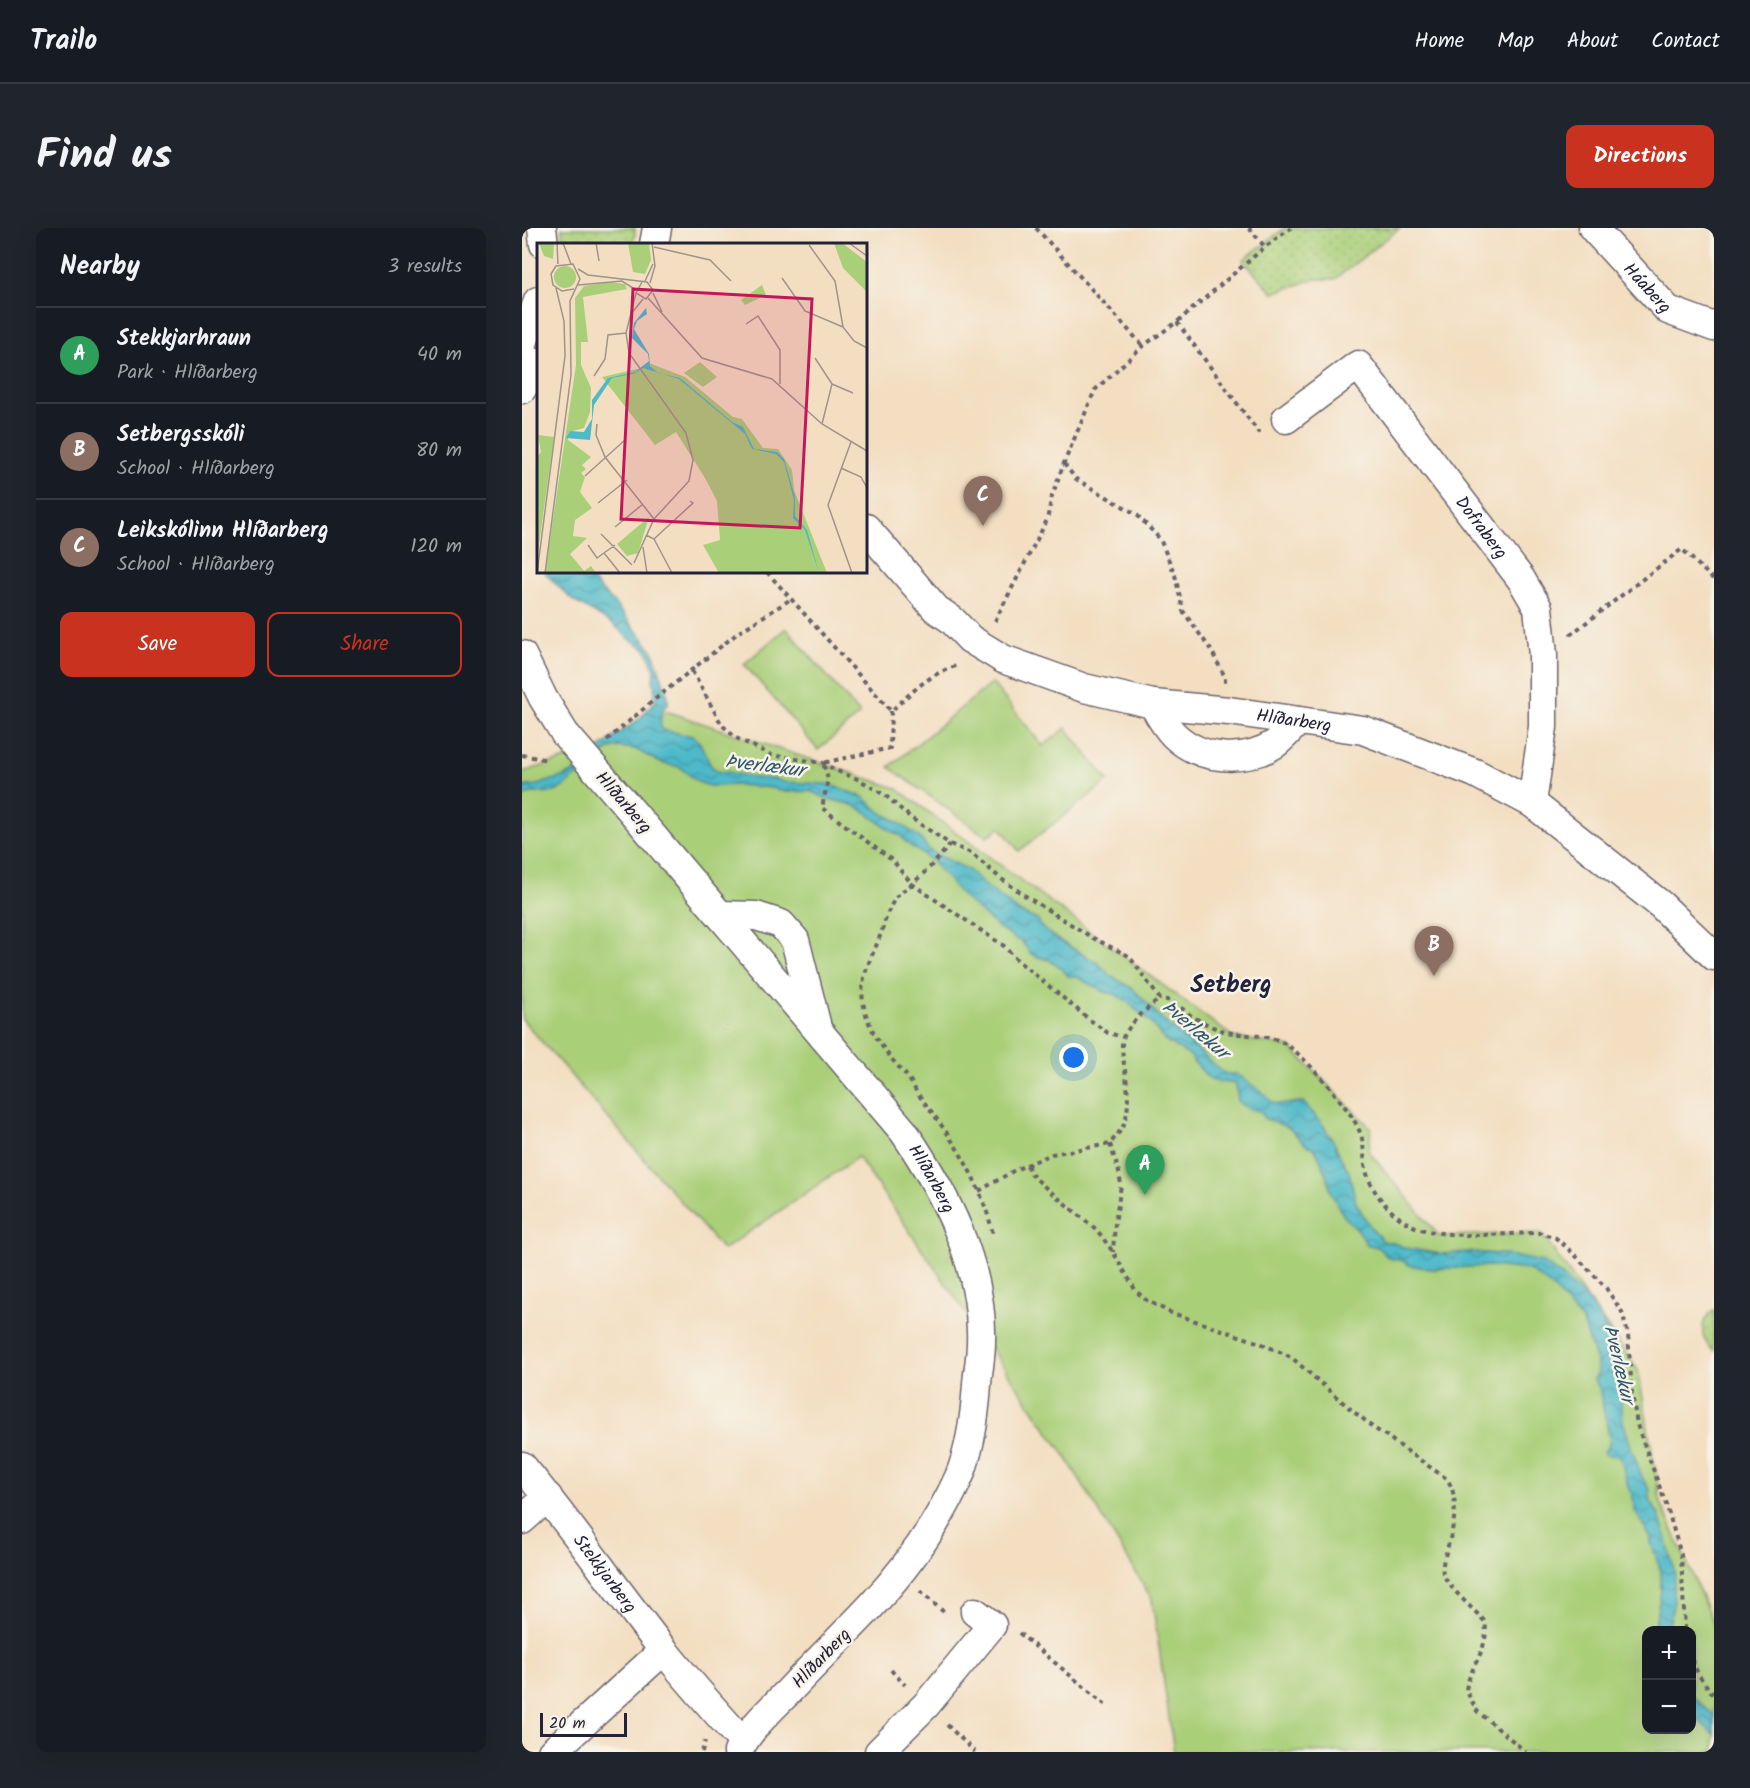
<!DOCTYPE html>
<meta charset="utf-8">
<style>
:root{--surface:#171b24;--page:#20242c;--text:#f1f3f6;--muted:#9ea1a6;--line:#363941;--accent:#c8321e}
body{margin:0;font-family:Kalam,sans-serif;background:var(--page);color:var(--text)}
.controls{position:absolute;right:18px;bottom:18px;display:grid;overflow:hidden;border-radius:12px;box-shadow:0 6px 24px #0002}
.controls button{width:54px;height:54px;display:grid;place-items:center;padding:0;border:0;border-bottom:2px solid var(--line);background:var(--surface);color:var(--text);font:30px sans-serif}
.scale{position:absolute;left:18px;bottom:15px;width:87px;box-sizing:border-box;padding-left:6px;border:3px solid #22223b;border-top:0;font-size:16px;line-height:21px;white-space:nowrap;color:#22223b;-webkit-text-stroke:4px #f7f3e8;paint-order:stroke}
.you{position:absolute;left:552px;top:830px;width:21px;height:21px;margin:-15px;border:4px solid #fff;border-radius:50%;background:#1a73e8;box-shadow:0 0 0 9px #1a73e833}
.badge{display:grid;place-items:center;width:39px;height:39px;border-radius:50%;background:var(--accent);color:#fff;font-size:20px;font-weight:700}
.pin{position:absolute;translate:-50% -50px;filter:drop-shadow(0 2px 3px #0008)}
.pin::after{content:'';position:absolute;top:32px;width:21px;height:18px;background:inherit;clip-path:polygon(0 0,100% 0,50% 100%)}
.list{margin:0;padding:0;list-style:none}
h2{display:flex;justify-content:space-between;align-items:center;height:78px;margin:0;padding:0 24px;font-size:26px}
h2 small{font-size:20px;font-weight:400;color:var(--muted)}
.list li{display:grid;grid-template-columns:39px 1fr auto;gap:18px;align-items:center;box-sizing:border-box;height:96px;padding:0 24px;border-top:2px solid var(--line)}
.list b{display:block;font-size:22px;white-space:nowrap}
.list p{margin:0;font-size:20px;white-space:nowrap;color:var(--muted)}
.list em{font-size:20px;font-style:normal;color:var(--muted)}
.actions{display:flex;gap:12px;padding:18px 24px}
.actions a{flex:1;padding:14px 0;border:2px solid var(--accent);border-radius:12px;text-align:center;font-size:21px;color:var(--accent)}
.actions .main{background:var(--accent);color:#fff}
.map{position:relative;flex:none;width:1192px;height:1524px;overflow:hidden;border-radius:12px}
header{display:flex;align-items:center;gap:36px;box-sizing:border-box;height:84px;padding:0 30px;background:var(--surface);border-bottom:2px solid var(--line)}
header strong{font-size:28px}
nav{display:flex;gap:33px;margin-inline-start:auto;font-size:21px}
.intro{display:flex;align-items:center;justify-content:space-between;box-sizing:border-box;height:144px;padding:0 36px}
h1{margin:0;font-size:42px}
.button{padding:15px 27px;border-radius:12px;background:var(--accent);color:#fff;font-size:21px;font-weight:700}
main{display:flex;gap:36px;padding:0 36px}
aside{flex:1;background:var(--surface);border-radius:12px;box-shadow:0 6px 24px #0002}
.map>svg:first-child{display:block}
</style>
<header>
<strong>Trailo</strong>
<nav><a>Home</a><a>Map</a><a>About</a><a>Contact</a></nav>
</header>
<div class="intro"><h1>Find us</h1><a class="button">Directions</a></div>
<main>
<aside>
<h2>Nearby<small>3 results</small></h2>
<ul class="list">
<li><span class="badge" style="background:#2e9e5b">A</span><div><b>Stekkjarhraun</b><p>Park · Hlíðarberg</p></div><em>40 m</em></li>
<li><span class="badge" style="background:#8d6e63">B</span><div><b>Setbergsskóli</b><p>School · Hlíðarberg</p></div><em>80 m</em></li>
<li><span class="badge" style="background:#8d6e63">C</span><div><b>Leikskólinn Hlíðarberg</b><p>School · Hlíðarberg</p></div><em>120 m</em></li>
</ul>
<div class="actions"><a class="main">Save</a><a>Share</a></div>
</aside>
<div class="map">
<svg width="1192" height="1524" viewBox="0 0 1192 1524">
<defs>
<pattern id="grass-dots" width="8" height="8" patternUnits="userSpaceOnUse" patternTransform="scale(1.5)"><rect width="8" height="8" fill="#aacf79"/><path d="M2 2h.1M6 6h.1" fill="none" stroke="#92b16a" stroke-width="1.8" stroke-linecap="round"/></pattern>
<pattern id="water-waves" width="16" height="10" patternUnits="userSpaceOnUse" patternTransform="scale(1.5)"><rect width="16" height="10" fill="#4db9c9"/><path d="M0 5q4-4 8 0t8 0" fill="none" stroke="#4096a4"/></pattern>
</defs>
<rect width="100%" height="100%" fill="#f7f3e8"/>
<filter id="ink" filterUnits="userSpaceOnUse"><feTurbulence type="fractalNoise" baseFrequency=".0167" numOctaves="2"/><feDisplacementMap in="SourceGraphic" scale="12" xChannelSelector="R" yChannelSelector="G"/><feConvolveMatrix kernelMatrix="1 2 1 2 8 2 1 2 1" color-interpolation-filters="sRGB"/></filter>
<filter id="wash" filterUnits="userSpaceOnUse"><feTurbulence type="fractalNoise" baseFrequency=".008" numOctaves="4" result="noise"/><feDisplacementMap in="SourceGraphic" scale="24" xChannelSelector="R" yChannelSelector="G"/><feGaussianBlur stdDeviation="1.35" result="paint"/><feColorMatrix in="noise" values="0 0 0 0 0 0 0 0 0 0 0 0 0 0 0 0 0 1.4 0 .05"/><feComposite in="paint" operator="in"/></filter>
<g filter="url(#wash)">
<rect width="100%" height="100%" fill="#f3dec1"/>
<path fill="url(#grass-dots)" stroke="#66785a" stroke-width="1.5" d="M40,0H113V7L110,16H44L40,7Z
M763,0H878L813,51H793L751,65L721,32Z
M1192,1082V1123C1178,1112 1176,1093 1192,1082Z"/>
<path fill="#aacf79" stroke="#66785a" stroke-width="1.5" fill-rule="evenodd" d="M264,400L338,486L296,522L222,436Z
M470,455L521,518L544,500L586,553L497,623L478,599L465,609L367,539Z
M135,480L374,560L711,809L768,819L849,900L847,924L917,1008L1019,1005L1116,1142L1139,1275L1192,1397V1524H652L630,1371L544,1229L336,929L201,1022L0,791V544L88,518ZM1124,1402H1170V1502H1124Z"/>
<path fill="url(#water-waves)" stroke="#386e82" stroke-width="1.5" d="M24,344H62L92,375L131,423L146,469V477L141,480C139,488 137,495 140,502L170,508L177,513L189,538L198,544H206L235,550L253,551L261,554L306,556L341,569L361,586L370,590L397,609L408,623L447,642L461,656L499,685L516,692L521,701L538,713L576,735L589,748L610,760L647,798L659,807L661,811L664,812L703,846H715L744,867C752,882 768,874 781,874L798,893L812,914L818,928L827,944L834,975L849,1000L861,1013L875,1016L883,1020L919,1026L946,1024L981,1026L1020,1034L1038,1046L1064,1070L1075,1085L1091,1112L1094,1129L1093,1139L1097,1156L1101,1193L1110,1222L1120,1249L1128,1263V1272L1137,1287L1146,1317L1153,1347L1151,1364L1152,1373L1146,1402H1132L1139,1363V1343L1129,1315V1310L1113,1283L1110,1265L1107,1262L1098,1228L1084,1227L1081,1224L1086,1219L1088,1212L1077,1159L1072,1151L1076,1145V1140L1061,1094L1030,1059L1007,1042L968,1038L910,1041L887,1037L884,1034L878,1032L867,1030L855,1019L844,1016L840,1007L822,988L816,978L809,964L806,952L799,933L792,920L784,917L766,899C758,898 751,892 743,891C740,882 737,883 729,881C724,880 720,876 716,873L714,856C705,854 692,855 684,848C679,842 678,838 671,834L670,829L642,812L630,796L603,772L593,766L583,764L555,749L546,748L539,740L527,732L512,728L507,724L499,712H495L477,700L441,669L411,634L385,615L378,607L371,604L339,581L328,576L306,571L288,563L264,564L250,560L214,557L188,558L176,554L158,539L139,535L113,521L96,519L87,521L42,559L33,564L9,565L0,569V559L15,557L49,546L81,517L117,491L134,472L131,451L133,442L124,421L106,410L91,396L50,372L24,346Z
M1170,1468L1192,1487V1506L1170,1487Z"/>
</g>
<g filter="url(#ink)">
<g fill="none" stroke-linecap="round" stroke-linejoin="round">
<g stroke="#6b646a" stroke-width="31">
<g id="minor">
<path d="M20,0L22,16"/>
<path id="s1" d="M1071,0L1146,82L1192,99"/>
<path d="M132,16L135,0"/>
<path d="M0,118L16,73"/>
<path d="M0,161L16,134"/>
<path id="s2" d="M764,191L836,137L999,351L1016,380L1021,427V499L1010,575"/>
<path id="s3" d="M344,300L414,381L430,392L448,411L481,431L562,460L631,476L707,483L841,502L953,545L1010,575L1139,677L1192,728"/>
<path d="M0,427L21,470L43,506"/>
<path d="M631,476C637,487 643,498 652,507C679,533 722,535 753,516C762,509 769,501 776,493"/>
<path id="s4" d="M113,587L382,904C423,965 462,1039 459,1115C459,1129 456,1142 455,1156C453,1187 449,1220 437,1249C416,1296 385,1339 350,1377C322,1407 293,1435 265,1465C247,1483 227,1501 216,1524"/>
<path d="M198,687L234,688L259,696L273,712L294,795"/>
<path id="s5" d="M0,1238C50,1298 94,1362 143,1424C168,1455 194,1484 221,1514"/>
<path d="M0,1292L26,1269"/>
<path d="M30,1524L142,1422"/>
<path d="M357,1524L404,1477L470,1397L453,1384"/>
</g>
</g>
<path stroke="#6b646a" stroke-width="4" stroke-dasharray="4.5 4.5" stroke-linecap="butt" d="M514,0L621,118
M727,0L743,19
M655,94L737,205
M542,236L554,251L614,286L638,311L653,347L661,383L689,422L703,449V455
M245,344L369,483C388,466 409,444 435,438
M473,393L525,292L530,268L542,235L573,162L621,118L655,94L743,19L769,0
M1048,407L1160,321L1192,352
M170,443L200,497L214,510L249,527L301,535L315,543L338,552L364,568L389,590L428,616L449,625L478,650L505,669L571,710L607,728L638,771C653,771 661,783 673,790C682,795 692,800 702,803C721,809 742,805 760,814C780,824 828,880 837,902C843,914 841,929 844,942C849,964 869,987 889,997C922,1013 982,1005 1019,1005L1034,1010L1052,1026L1084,1060L1100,1084L1106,1106L1110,1165L1115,1197L1145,1279L1159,1327L1163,1402
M369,483L368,520L301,535L306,551L300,580L371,633L390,656L482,718L495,732L568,792L586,805L601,809
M85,512L132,472L217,404L269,371
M0,527L26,532
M428,616C418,629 403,645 390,656C383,662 376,665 371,674C365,684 362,697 358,708C350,730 337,749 341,773C345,802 365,827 384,847C390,854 393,863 399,870C433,914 458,951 471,1006
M588,916L597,944L599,957L593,995L591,1024
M505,937L510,947L524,960L575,1002L591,1024L614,1063L624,1072L647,1084L738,1115L769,1129L833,1185C840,1189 844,1194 849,1198C856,1204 864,1206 871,1213L925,1251C938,1270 932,1297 926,1318C924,1326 919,1337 921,1345C925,1359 953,1382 963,1394C968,1421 948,1437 944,1462L955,1483L1004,1524
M457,963L493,942L530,926L588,916C593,909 599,903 602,896C609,878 605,854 602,836C601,827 598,816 602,808C609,794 625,780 638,771
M398,1363L424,1386
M497,1405L584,1477
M1170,1432L1176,1446L1192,1468
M369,1442L383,1457
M425,1497L453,1524
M180,1524L183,1513"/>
<use href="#minor" stroke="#fff" stroke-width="28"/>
<g stroke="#6b646a" stroke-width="31" stroke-linecap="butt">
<path id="minor-bridge" d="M43,506L113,587"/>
</g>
<use href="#minor-bridge" stroke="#fff" stroke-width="28"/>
</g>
</g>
<g text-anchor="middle" stroke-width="5" stroke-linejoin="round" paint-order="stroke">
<g font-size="18" fill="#22223b" stroke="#f7f3e8">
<text dy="6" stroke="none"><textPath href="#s1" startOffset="81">Háaberg</textPath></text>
<text dy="6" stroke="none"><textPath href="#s2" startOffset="294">Dofraberg</textPath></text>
<text dy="6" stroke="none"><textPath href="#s3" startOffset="490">Hlíðarberg</textPath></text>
<text transform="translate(102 574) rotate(49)" y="6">Hlíðarberg</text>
<text dy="6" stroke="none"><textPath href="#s4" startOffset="470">Hlíðarberg</textPath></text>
<text dy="6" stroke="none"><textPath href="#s5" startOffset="136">Stekkjarberg</textPath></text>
<text transform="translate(299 1430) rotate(-46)" y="6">Hlíðarberg</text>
</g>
<g font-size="20" font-style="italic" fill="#31576d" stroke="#f7f3e8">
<text transform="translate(243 537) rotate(7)" y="7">Þverlækur</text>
<text transform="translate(674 801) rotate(40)" y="7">Þverlækur</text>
<text transform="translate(1098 1136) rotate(77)" y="7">Þverlækur</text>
</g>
<g font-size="24" font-weight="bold" fill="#22223b" stroke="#f7f3e8">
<text x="709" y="764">Setberg</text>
</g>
</g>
<g transform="translate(15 15)">
<rect width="330" height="330" fill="#f3dec1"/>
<path d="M2,0H17L16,16L7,13ZM91,0H112L114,17L108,31L96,29ZM297,0H305L330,19V49L306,25ZM17 34a11 11 0 1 1 22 0a11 11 0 1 1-22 0ZM73,39L88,41L90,46L46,54L51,99H44V122L54,145L53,169L47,185L32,189L31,197L54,214L45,222L49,226L44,230L48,234L43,249L55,265L38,277L36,293L50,295L33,311L47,328L54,323L59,330H8L39,122L38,55L47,43ZM225,42L229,52L208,62L204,57ZM1,192L17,194L0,316V214L4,209ZM112,274L101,310L90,313L80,301Z" fill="#aacf79"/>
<path d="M163,119L180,134L166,144L147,130ZM112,120L148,134L196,174L205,176L226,205L241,206L255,227L257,247L290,330H182L166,302L183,297L180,258L168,235L139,189L118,202L65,134L105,125Z" fill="#aacf79"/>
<path d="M109,65L110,71L100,78L97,86L112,111L113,123L121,130L143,135L195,179L206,184L217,206L240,209L247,216L258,254V273L270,287L282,330L268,287L256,275L257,257L247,219L239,211L215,206L208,191L142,136L106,125L96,131L75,135L57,162L53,197L29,195L33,188L47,189L55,176V157L71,135L98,129L112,118L111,111L95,95L97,80Z" fill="#4db9c9"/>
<path fill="none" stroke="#9f938b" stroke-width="1.5" d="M20,0L21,21M26,0L34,21M59,0L62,18M312,0L330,13M272,2L298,38L306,84L317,98L330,105M117,4L173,17L194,38M41,26L51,32L110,39L116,47L109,56L99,50L105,39M245,35L268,68L306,84M108,38L116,21M113,40L118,23L115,0M41,42L85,38L99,47M116,50L125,69M111,55L165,115L235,136L285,181L330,208M94,71L106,56M209,81L221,73L243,107V141M278,115L295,141L285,181M57,133L68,116L71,92L89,90M295,141L316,150M60,181L59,192L68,214L117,276M314,199L291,262L315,330M304,225L324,234L330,245M48,233L88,197M61,260L90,237M78,284L106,261M64,291L95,322M109,292L117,296L135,330M117,296L156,260L153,258M51,302L60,315L78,302M106,304L110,330M67,310L83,330M97,320L117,276L152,238L156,217L149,190L92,110L89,90L99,50M0,330L28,113L27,78L19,45M8,330L34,132L33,58L43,36L36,21L19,23L14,31L16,42L25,48L37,46"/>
<path fill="#c2185b" fill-opacity="0.15" stroke="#c2185b" stroke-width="3" d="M96,46L275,56L263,285L84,276Z"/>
<rect width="330" height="330" fill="none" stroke="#22223b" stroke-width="3"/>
</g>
</svg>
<div class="controls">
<button>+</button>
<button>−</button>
</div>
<div class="scale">20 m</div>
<div class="you"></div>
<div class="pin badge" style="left:623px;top:967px;background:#2e9e5b">A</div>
<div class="pin badge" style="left:912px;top:748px;background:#8d6e63">B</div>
<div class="pin badge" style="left:461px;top:298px;background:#8d6e63">C</div>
</div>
</main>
